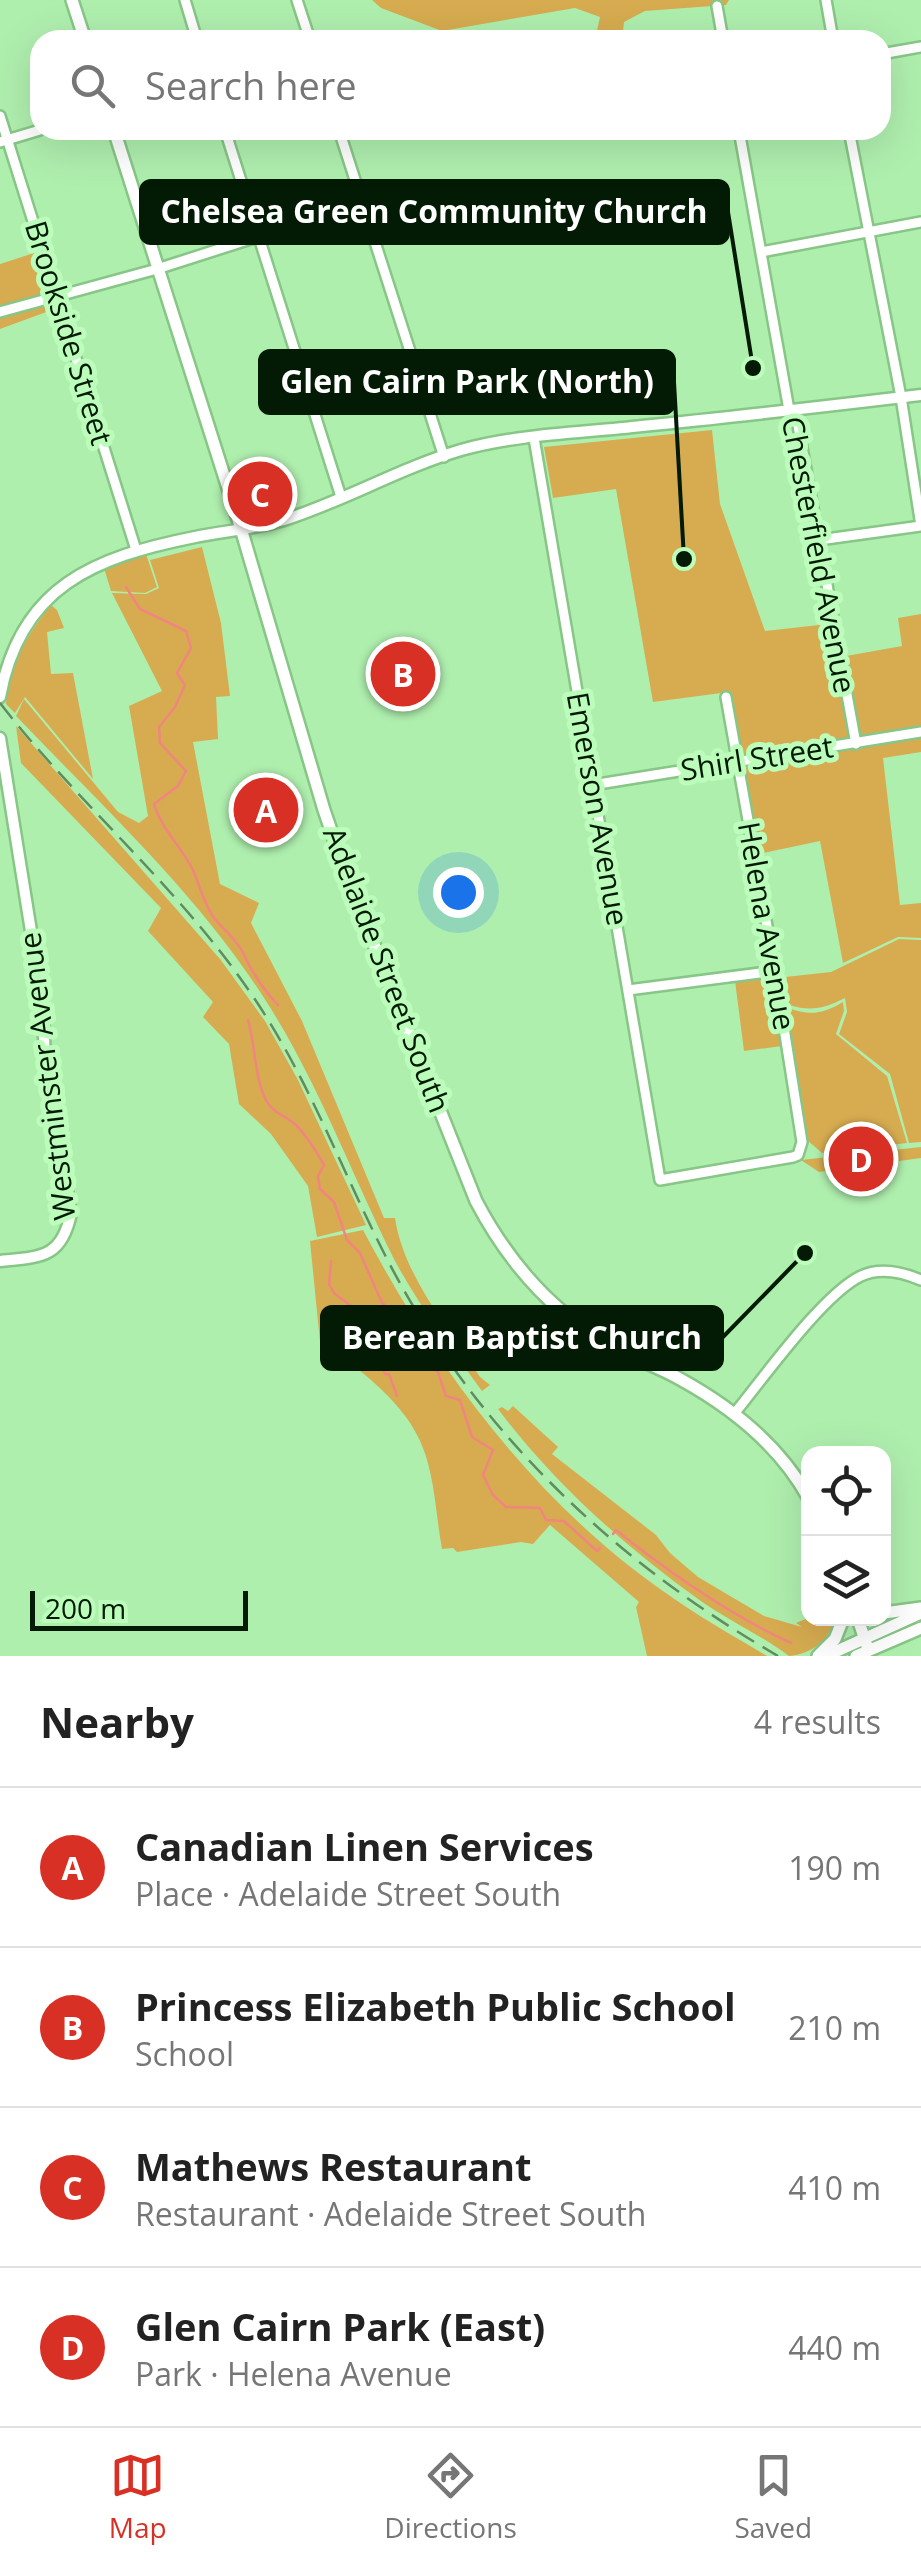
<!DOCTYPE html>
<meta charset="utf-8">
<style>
:root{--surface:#fff;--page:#f6f6f6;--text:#222;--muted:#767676;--line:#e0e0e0;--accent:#d93025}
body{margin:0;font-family:"Open Sans",sans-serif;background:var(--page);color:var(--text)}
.controls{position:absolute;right:30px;bottom:30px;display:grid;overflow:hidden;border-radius:20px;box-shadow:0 10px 40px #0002}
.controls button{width:90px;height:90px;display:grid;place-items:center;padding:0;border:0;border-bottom:2px solid var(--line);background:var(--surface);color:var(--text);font:50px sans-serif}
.scale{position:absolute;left:30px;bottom:25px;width:218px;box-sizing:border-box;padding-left:10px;border:5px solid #031a04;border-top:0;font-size:28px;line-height:35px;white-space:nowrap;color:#031a04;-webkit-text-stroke:8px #bcfdbb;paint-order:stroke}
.you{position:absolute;left:458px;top:892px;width:35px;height:35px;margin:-25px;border:8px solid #fff;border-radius:50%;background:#1a73e8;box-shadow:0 0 0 15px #1a73e833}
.badge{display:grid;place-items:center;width:65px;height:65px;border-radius:50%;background:var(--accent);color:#fff;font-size:32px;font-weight:700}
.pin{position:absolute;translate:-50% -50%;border:5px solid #fff;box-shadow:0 2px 10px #0006}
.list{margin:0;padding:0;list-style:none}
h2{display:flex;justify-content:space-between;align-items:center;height:130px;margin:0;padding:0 40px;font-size:42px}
h2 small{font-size:32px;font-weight:400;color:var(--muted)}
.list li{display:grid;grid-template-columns:65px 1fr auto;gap:30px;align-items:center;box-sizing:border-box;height:160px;padding:0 40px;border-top:2px solid var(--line)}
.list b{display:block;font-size:38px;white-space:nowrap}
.list p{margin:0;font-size:32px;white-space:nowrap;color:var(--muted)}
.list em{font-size:32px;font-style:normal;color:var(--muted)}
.icon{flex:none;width:55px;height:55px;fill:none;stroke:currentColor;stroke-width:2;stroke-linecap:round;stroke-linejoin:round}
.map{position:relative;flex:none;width:921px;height:1656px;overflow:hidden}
.search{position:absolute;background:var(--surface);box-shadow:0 10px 40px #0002;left:30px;right:30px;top:30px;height:110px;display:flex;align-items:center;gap:25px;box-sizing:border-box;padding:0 35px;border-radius:30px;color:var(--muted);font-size:38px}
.sheet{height:770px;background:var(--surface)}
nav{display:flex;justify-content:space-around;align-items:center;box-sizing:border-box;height:140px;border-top:2px solid var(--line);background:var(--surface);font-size:28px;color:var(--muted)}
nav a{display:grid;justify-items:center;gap:5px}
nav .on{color:var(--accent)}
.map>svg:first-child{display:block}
</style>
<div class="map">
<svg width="921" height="1656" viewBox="0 0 921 1656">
<rect width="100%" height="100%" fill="#afefae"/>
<path fill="#d7ac50" d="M372,0H729L726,5L645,11L624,22L622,40H595L600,17L575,8L442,31L381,8Z
M34,253L49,311L0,329V264Z
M712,430L720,504L765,631L828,624L835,658L902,646L898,618L921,614V728L747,756L741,751L729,692L653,702L616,489L553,498L544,447Z
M202,547L221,623L230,696L216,697L218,739L193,742L220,884L259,903L251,923L302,1021L384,1218H395C404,1277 449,1328 480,1377L490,1385L482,1391C451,1348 419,1306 394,1259C351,1173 318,1082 266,1001C198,894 103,807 16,716L24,699L118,812L139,823L148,816L129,706L162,691L112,593L146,594L159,588L150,560Z
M146,554L157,587L145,593L111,591L104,568Z
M51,605L57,610L64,628L47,632L51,674L73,673L93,779L25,697L15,713L6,704C10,664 26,636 51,605Z
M16,726L220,959L265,1021L298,1080L366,1225L317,1237L308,1186L271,1134L239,1104L229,1044L203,1017L213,1002L148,931L161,908L21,763Z
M921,738V752L883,758L900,905L921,903V938L898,937L843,963L820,841L759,854L744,773L747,766Z
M899,939L921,940V1142L909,1143L890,1074L839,1034L847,1012L845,998C825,1008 812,1012 789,1005L785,977L831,972Z
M763,977L773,982L782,1046L744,1051L735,981Z
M843,1002L844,1011L836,1034L887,1076L907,1143L822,1153L807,1140L788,1008C810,1016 823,1014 843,1002Z
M921,1147V1158L819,1172L801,1160Z
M363,1230C436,1368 533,1500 663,1591C696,1615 732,1635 767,1656H647L636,1607L639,1602L550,1525L533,1544L521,1542L457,1552L453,1548L442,1549C436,1517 435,1479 423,1448C407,1404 359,1368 320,1342L310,1241Z
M513,1406L558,1447L552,1454L656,1535L670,1553L698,1577L764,1616L802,1627L796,1623L808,1618L835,1619C829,1641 811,1654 789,1656C761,1635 727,1620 698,1599C623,1545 554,1483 498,1409L502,1407L508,1411Z"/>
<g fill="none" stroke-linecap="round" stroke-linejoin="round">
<path stroke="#f18580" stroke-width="2.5" d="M126,587L140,609L186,631L191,648L177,673L185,685L175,707L159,727L160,743L186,771L178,786L154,804C162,830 181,846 193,870C199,884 206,909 215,919C224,930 239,942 244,955C252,972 264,990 278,1005
M248,1020C256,1045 254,1086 270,1106C276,1114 288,1117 296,1125C307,1136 316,1151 324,1165L318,1176L320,1189L334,1202L347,1240L360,1253L382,1303L399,1316L414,1340L430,1345L427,1358L429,1367L438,1372L446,1396L460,1400L472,1437L493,1450L483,1475L493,1495L506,1507L540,1508L546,1520L564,1521L597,1551L600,1548
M331,1261L329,1284L334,1293L351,1306L385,1374H389L397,1396
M613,1534L616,1530C671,1574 728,1614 791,1643"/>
<g stroke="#87c686" stroke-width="14">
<path id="minor" d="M185,0L197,40
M297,0L310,40
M826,0L833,40
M717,6L723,40
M881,54L921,47
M0,116L136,550
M225,130L341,497
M339,130L444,457
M739,130L789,410L797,420L856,744
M0,142L40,130
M761,252L921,222
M0,312L157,269L363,203
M534,438L660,1180L793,1157L798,1155L802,1142L775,971L726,697
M819,540L921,526L901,397L849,130
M592,785L921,732
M628,990L775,971
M734,1414C762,1380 823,1294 861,1276C880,1267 902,1272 921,1280"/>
</g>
<g stroke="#87c686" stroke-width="15">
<path id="tertiary" d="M0,697C20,586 95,557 195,537C225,531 254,529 284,520C344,501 400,468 461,450C518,434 582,433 642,426C735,417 828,406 921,395
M0,738L43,1006L45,1063L71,1213C62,1258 41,1257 0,1261"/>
</g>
<g stroke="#87c686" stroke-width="16">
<path id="secondary" d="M72,0L85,40
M114,130L242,532L324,810L346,874L476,1201C508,1262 550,1311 610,1345C632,1358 657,1366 680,1379C731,1407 779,1445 808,1497
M884,1613L921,1608
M858,1619L867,1646
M818,1656L835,1639L843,1619
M826,1656L921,1613
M856,1656L921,1628"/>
</g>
<use href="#minor" stroke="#fff" stroke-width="9"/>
<use href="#tertiary" stroke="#fff" stroke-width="10"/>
<use href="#secondary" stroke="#fff" stroke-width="11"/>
<path stroke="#608d60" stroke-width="2.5" stroke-dasharray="20 10" stroke-linecap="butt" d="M0,703C79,805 179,887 252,995C308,1077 341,1169 386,1257C474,1429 612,1560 778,1656"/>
</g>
<g text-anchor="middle" stroke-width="10" stroke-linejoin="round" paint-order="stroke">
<g font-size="30" fill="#031a04" stroke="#bcfdbb">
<text transform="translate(68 333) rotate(73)" y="10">Brookside Street</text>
<text transform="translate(818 555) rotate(79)" y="10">Chesterfield Avenue</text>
<text transform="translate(757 759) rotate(-9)" y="10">Shirl Street</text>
<text transform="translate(597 809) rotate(80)" y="10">Emerson Avenue</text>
<text transform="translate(766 926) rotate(80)" y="10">Helena Avenue</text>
<text transform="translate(386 970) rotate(69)" y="10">Adelaide Street South</text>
<text transform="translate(48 1076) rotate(-97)" y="10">Westminster Avenue</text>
</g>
</g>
<path fill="none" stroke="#031a04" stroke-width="4" d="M753 368L728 212M684 559L674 382M805 1253L722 1338"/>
<g fill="#031a04" stroke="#bcfdbb" stroke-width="4">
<circle cx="753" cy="368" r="10"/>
<circle cx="684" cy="559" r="10"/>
<circle cx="805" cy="1253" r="10"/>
</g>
<g fill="#031a04" stroke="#031a04" stroke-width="4">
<rect x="141" y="181" width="587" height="62" rx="10"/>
<rect x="260" y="351" width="414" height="62" rx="10"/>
<rect x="322" y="1307" width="400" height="62" rx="10"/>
</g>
<g font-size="32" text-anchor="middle" font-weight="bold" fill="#fff">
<text x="434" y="223">Chelsea Green Community Church</text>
<text x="467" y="393">Glen Cairn Park (North)</text>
<text x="522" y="1349">Berean Baptist Church</text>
</g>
</svg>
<div class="controls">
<button><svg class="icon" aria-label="locate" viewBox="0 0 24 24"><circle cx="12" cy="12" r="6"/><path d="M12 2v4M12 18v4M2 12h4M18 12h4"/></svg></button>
<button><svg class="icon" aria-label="layers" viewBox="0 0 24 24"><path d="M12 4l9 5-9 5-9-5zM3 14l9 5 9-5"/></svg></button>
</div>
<div class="scale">200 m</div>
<div class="you"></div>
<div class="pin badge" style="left:266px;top:810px">A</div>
<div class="pin badge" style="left:403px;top:674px">B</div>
<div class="pin badge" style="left:260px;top:494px">C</div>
<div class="pin badge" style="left:861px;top:1159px">D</div>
<div class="search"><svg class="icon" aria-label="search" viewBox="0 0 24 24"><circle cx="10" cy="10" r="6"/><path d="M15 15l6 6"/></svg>Search here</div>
</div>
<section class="sheet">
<h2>Nearby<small>4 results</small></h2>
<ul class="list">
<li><span class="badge">A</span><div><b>Canadian Linen Services</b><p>Place · Adelaide Street South</p></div><em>190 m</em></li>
<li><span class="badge">B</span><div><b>Princess Elizabeth Public School</b><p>School</p></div><em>210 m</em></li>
<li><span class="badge">C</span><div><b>Mathews Restaurant</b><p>Restaurant · Adelaide Street South</p></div><em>410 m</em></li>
<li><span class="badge">D</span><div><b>Glen Cairn Park (East)</b><p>Park · Helena Avenue</p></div><em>440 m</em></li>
</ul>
</section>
<nav>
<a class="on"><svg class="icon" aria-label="map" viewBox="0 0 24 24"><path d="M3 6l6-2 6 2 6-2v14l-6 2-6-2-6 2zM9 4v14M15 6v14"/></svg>Map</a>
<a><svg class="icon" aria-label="directions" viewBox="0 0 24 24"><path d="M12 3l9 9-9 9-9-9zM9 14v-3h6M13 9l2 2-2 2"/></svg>Directions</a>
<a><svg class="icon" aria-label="saved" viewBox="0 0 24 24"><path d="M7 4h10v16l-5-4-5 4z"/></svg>Saved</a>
</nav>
